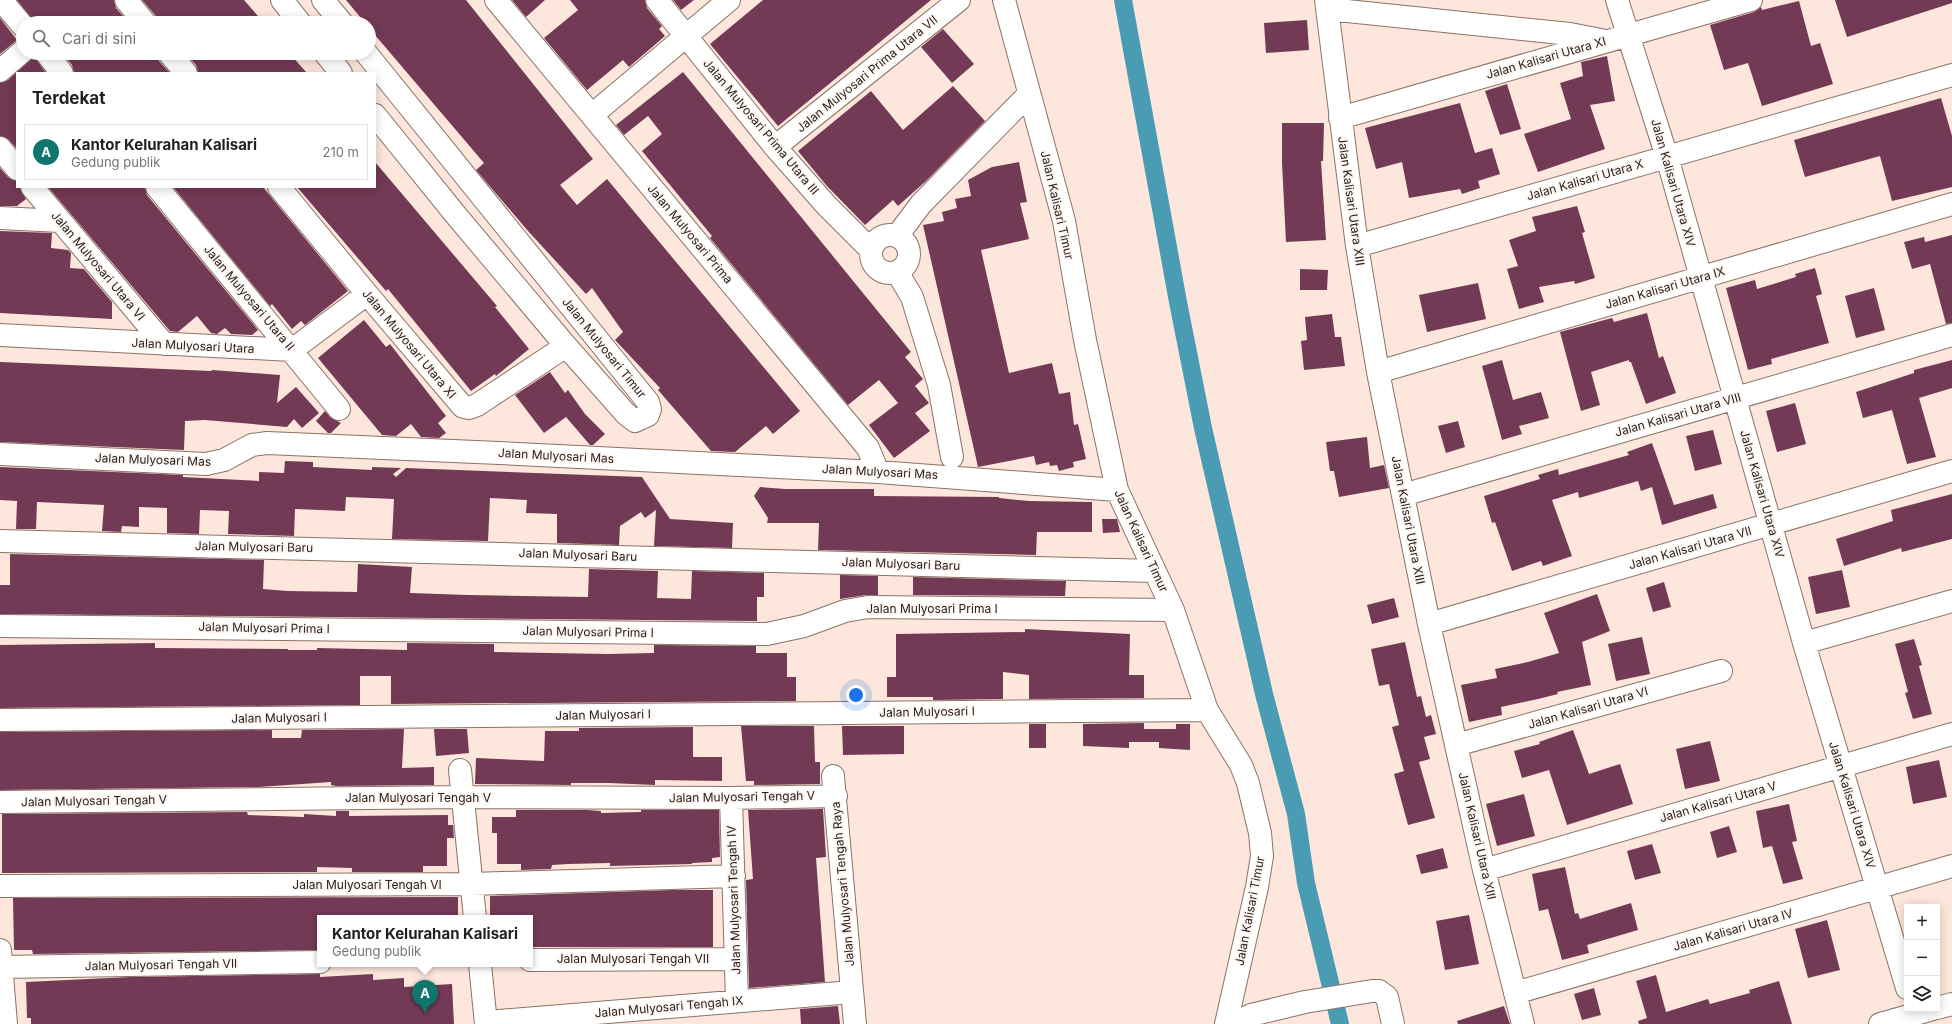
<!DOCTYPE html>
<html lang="id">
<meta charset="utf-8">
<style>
:root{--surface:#fff;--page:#f2f2f2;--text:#202124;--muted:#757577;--line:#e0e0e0;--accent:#0f766e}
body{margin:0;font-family:Inter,sans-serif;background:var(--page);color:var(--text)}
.controls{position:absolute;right:12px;bottom:12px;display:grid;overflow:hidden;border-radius:0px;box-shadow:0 2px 10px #0003}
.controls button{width:36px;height:36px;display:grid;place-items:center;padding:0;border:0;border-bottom:1px solid var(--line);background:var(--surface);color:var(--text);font:20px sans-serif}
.you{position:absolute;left:856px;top:695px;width:14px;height:14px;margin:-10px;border:3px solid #fff;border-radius:50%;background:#1a73e8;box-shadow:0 0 0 6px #1a73e833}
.badge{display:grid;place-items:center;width:26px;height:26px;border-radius:50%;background:var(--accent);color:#fff;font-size:13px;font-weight:700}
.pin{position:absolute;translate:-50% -33px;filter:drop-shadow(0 1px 2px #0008)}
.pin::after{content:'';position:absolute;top:21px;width:14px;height:12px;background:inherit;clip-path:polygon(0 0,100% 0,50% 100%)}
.popup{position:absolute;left:317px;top:915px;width:216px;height:52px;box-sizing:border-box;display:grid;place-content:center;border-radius:0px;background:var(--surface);filter:drop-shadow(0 1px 3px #0005);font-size:13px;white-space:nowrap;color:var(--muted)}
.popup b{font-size:15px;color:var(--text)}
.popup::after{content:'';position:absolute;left:50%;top:100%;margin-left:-8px;border:8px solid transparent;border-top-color:var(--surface)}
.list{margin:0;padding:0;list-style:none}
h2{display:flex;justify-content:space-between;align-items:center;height:52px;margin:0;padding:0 16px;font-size:17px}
h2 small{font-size:13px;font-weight:400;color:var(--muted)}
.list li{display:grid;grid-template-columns:26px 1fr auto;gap:12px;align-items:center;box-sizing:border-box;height:56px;margin:0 8px 8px;padding:0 8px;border:1px solid var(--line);border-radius:0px}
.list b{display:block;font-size:15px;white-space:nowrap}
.list p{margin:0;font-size:13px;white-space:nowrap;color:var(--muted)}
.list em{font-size:13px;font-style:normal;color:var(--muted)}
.icon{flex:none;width:22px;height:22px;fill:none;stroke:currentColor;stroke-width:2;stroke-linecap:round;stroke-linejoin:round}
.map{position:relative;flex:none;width:1952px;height:1024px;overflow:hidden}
.search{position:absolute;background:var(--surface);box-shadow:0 2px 10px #0003;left:16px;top:16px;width:360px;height:44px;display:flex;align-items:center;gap:10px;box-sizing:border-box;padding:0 14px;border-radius:22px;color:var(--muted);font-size:15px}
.panel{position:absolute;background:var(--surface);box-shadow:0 2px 10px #0003;left:16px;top:72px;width:360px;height:116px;border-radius:0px}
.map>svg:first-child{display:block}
</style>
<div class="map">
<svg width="1952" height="1024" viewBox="0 0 1952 1024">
<rect width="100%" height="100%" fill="#fde6db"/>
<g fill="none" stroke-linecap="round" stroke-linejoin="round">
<path stroke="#4a9cb5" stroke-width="18" d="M1123,0L1178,302L1203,428L1264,694L1296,814L1306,883L1340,1024"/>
</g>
<path fill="#733a55" d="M17,0H114L116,8L129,23H35Z
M142,0H244L264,23H157L155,15Z
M346,0H466L593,159L560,185L577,205L607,179L800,411L773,434L766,426L735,452L711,451L658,390L660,388L615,340L623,332L592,288L586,294L528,231L476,170L484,163L369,28V23H365Z
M512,0H545L526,17Z
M570,0H645L647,8L662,26L659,29L665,36L629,67L623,60L587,90L544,38L578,10Z
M673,0H694L681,10Z
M763,0H931L778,126L710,44Z
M1835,0H1952V3L1847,37Z
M1799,1L1811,46L1820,43L1833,84L1762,106L1748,63L1724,70L1710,25L1754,12L1761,7L1762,10Z
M0,18L17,40L0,54Z
M1307,20L1309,50L1266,53L1264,23Z
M943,29L974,64L952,83L921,47Z
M62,53H157L159,61L170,73H74L72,65Z
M185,53H289L307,73H198L196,65Z
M34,56L46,73H17V149L9,140L0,136V83L8,80Z
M1607,56L1615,101L1590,105L1605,149L1538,172L1524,134L1571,119L1560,83L1583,76L1581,62Z
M683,72L911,352L905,357L923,379L915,386L929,403L915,413L930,431L894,458L869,425L898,403L879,380L848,405L710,238L712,236L642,151L662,134L648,116L624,135L616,125Z
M1507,84L1521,129L1500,135L1485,91Z
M953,86L985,121L926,181L898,206L893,200L865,225L826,185L798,151L871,91L903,130Z
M1941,98L1952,136V187L1892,201L1880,156L1805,177L1794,140Z
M1460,103L1475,153L1492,148L1500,174L1478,181L1480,188L1462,194L1460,189L1409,198L1402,162L1376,169L1365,128Z
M1282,123H1324L1323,161H1321L1326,240L1286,242L1282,163Z
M375,162L497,306L495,307L529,349L496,376L495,374L471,391L388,289L386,291L297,187H375Z
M1019,162L1027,202L1020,203L1029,239L981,250L1009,373L1052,363L1059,394L1070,392L1074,425L1078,424L1086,459L1073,462L1074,467L1059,471L1057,465L1050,466L1049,462L1036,465L1034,456L978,467L923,225L944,221L942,212L957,208L955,199L971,196L968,180L992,167Z
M0,168L8,177L17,181V187H20L26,199L17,206H0Z
M48,187H145L147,195L258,330L252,335L231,334L225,328L217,334L211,333L197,316L178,332L170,331Z
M173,187H263L348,291L305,325L301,321L292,329L272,304L270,306Z
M1577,206L1585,232L1582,233L1595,278L1575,284L1574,281L1539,287L1544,302L1519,309L1507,269L1518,266L1509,240L1536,231L1532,217Z
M0,231L52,233L51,248L68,250L71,253L70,268L84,269L112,302V319L0,313Z
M1952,235V323L1946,324L1930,264L1912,269L1904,242L1924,237L1925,242Z
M1815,268L1822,294L1816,296L1829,343L1771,359L1772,364L1748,370L1726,288L1755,280L1757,289L1796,277L1795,274Z
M1300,269L1328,270L1327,290H1300Z
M1478,283L1486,319L1427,332L1419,295Z
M1874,288L1885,330L1856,338L1845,296Z
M1647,313L1659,358L1663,356L1676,393L1646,404L1631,362H1629V360L1591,372L1600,405L1581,411L1560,332L1612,318L1614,322Z
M1332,314L1335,337H1341L1345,366L1304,370L1301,341L1307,340L1305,317Z
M364,320L386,347L390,344L446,416L438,423L446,433L439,438L421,437L411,424L396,436L382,435L318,358Z
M1502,360L1513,400L1541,392L1549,418L1519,426L1522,434L1502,440L1482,366Z
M1952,360V388L1919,398L1936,457L1907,464L1892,410L1863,418L1856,392L1914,373V370Z
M0,362L211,371L212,370L280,375L277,403L296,387L319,413L302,428L294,419L287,427L205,420L185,421L184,450L0,442Z
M550,372L565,393L568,390L585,414L605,434L593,445H590L566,417L544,433L515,395Z
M1795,403L1806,444L1777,452L1766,411Z
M325,411L330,417L341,423L331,433H328L316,421Z
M1458,421L1465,447L1446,453L1438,426Z
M1713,430L1722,464L1695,471L1686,436Z
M1367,437L1370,468L1384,465L1389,488L1339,497L1334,471H1330L1326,442Z
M1652,443L1674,505L1713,494L1717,508L1662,525L1652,487L1641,491L1638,481L1579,498L1578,492L1552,500L1572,556L1543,566L1541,561L1512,571L1495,522L1492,523L1484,496L1540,479L1538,475L1558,469L1559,475L1629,455L1627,452Z
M285,461L313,462V467L372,470V467L401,468L393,474L396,477L406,468L642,477L670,519L733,523L732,548L654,546L656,510L645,518L641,512L620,526L619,545L557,543V514L526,513L527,500L490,498L488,541L392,539L394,499L346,497L345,511L295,509L294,536L228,534L229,511L200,510L199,534L167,533V508L139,507V527L122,526L121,532L102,531L104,505L37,502L36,529H16L17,501L0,500V467L183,475V477L259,481V472L284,473Z
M760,487L785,489H874V496L999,497V498L1029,501L1092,502V532H1037L1036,555L818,550L819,523H767L768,518L754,496Z
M1952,494V539L1902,552L1901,548L1844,566L1836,539L1893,521L1891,510Z
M1102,519H1117L1120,532L1103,533Z
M10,554L264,560L263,589L287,591L357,592L358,564L412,567L410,593L468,595L588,597L589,569L658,571L657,598L691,599L692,571L764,573V597H757V621L0,614V585H10Z
M1842,570L1850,607L1816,614L1808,577Z
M840,575L878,576V595H866L840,599Z
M913,577L1066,581L1065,596L913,595Z
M1664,582L1671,607L1653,612L1646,588Z
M1597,594L1610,631L1582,642L1591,685L1557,692L1558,694L1538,699L1501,707L1502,715L1469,722L1461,685L1497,678L1495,669L1528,662L1559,653L1544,613Z
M1394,598L1399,617L1372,624L1367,605Z
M1025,629L1130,634L1129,675H1144V698L1029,699V675L1003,672V699L933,700V697H887V677H896V634L1025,632Z
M1642,637L1650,674L1616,681L1608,644Z
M1914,639L1922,665L1919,666L1932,714L1913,719L1905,693L1908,692L1895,644Z
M1405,642L1417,697L1421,696L1426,717L1431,715L1436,734L1424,737L1430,759L1419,762L1435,818L1408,825L1394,774L1404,771L1392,727L1399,725L1389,684L1379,686L1371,649Z
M155,643V648L288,649V650H317V648L407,650V643L494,644V652L607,654L654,653V645L756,646V653H787V677H796V701L391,704V676H360V705L0,708V645Z
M1144,723V729H1176V724H1190V750L1159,748V742H1129V748L1083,746V724Z
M1029,724H1046V748H1029Z
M741,726H814L815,762H820V784L754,785V781H746Z
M842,726H904V754L843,755Z
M693,727V757H722V781L655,780V785L609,783H571V785L475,784L476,758L544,761L545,731H579V728Z
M404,729L402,768L434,767V785L336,786L331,785V782L259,787L0,790V732L272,730V738H301L302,730Z
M434,729H467L469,753L436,756Z
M1573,730L1589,774L1620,764L1633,804L1567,825L1549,770L1522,778L1514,751L1540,744L1539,742Z
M1710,741L1720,781L1685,789L1676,749Z
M1939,760L1947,797L1913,804L1906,767Z
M1524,794L1535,836L1497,846L1486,804Z
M1789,804L1797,841L1792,842L1803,879L1783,884L1772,846L1763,848L1756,811Z
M823,809L826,857L816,858L825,982L749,988L746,880L753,879L748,810Z
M516,810H587L601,811V813L641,812V810H719L720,857L712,858V862L692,863V864L610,866V863L568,864L552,865L551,869L521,870V864H497V833H492V817H516Z
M336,811H349V816L448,815V825H453L454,838H447V866H423V872H352V868L317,867V872L2,873V814L247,812L248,815L304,817V814L336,816Z
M1729,826L1737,852L1717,858L1710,832Z
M1652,844L1661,873L1635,880L1627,851Z
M1443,848L1448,868L1421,874L1416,855Z
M1565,867L1575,914L1578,913L1580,919L1631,903L1638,930L1587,945L1589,953L1562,960L1548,909L1539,911L1532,874Z
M673,890H713V947H530V918H490V896Z
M458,897V918H320V950L33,954L32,950H14L13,898Z
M1469,915L1479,964L1445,970L1436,921Z
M1827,920L1840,970L1808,978L1795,929Z
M320,974V977L373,974V980L404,978V987L452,984L454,1024H31V1018H27L26,982L130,977Z
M1656,975L1666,1012L1708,999L1710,1004L1750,993L1749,990L1779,981L1792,1024H1639L1638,1021L1647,1018L1636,981Z
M1594,988L1601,1015L1582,1020L1574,994Z
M838,1006L840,1024H801L800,1009Z
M1504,1006L1510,1024H1458L1457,1021Z"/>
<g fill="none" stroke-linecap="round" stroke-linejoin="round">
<g stroke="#8b7265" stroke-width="24">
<path id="minor" d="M1,0L23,26
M126,0L145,23
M282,0L300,23
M323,0L342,23
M496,0L868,448L878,472
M657,0L775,147L827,206L871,250
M1004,0L1064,221L1085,340L1117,490L1173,610L1207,710L1241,765L1248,783L1260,833L1262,856L1257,887L1226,1024
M1326,0L1357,246L1378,372L1429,624L1484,870L1523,1024
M1617,0L1667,157L1804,643L1907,988
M1328,9L1570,34L1601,40
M46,53L62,73
M169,53L186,73
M325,53L341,73
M366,53L648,402L650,409L648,415L635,421L626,414L566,346L455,214L375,115
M0,71L23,51
M592,115L729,0
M1340,118L1751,0
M775,147L959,0
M0,148L17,169
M32,187L164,344
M157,187L339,409
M279,187L367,294L463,407L469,408L477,405L566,346
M0,218L60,221
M871 254a19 19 0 1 1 38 0a19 19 0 1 1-38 0Z
M897,236L921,204L1029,94
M1357,246L1952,75
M897,272L912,297L939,385L952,457
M0,335L292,350L367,294
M1378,372L1952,204
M0,454L206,464L224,460L252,445L267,443L499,453L878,472L1117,490
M1403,495L1952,335
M0,541L1155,571
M1429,624L1952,471
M0,626L767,634L804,626L845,611L868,607L1173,610
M1804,643L1952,601
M0,720L1207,710
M1456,745L1721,671
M460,770L475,918
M833,776L855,1024
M731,798L737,1001
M0,802L462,797L731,798L836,796
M1484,870L1952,734
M0,886L472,884L734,876
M0,950L6,1024
M530,960L735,959
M480,964L486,1024
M1,967L320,962
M1515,993L1952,866
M1937,1008L1952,1004
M486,1022L852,992
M1233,1024L1251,1015L1305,1002L1372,991H1379L1387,997L1393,1024
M1880,1024L1933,1009"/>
</g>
<use href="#minor" stroke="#fff" stroke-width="22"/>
</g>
<g text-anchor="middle" stroke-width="4" stroke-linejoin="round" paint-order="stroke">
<g font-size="12" fill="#2c211c" stroke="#fdf7f4">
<text transform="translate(1546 58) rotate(-16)" y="4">Jalan Kalisari Utara XI</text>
<text transform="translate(867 74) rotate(-39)" y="4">Jalan Mulyosari Prima Utara VII</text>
<text transform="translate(761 127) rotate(50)" y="4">Jalan Mulyosari Prima Utara III</text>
<text transform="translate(1585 180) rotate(-16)" y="4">Jalan Kalisari Utara X</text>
<text transform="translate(1673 183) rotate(74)" y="4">Jalan Kalisari Utara XIV</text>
<text transform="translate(1351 201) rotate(82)" y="4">Jalan Kalisari Utara XIII</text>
<text transform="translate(1057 205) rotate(77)" y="4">Jalan Kalisari Timur</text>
<text transform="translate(690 234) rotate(50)" y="4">Jalan Mulyosari Prima</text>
<text transform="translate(98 266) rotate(50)" y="4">Jalan Mulyosari Utara VI</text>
<text transform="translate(1665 288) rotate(-16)" y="4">Jalan Kalisari Utara IX</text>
<text transform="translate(249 298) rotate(50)" y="4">Jalan Mulyosari Utara II</text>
<text transform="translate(409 344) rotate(50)" y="4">Jalan Mulyosari Utara XI</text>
<text transform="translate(193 346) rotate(3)" y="4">Jalan Mulyosari Utara</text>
<text transform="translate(604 348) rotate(51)" y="4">Jalan Mulyosari Timur</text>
<text transform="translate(1678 415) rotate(-16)" y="4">Jalan Kalisari Utara VIII</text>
<text transform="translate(556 456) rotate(3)" y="4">Jalan Mulyosari Mas</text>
<text transform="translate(153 460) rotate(2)" y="4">Jalan Mulyosari Mas</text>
<text transform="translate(880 472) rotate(3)" y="4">Jalan Mulyosari Mas</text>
<text transform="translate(1762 494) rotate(74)" y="4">Jalan Kalisari Utara XIV</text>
<text transform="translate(1408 520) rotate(79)" y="4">Jalan Kalisari Utara XIII</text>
<text transform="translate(1141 541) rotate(65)" y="4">Jalan Kalisari Timur</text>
<text transform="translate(254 547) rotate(1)" y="4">Jalan Mulyosari Baru</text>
<text transform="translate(1690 548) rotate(-16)" y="4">Jalan Kalisari Utara VII</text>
<text transform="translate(578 555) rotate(2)" y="4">Jalan Mulyosari Baru</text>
<text transform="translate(901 564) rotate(2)" y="4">Jalan Mulyosari Baru</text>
<text x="932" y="613">Jalan Mulyosari Prima I</text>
<text transform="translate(264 628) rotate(1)" y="4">Jalan Mulyosari Prima I</text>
<text transform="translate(588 632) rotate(1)" y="4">Jalan Mulyosari Prima I</text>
<text transform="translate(1588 708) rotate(-16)" y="4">Jalan Kalisari Utara VI</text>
<text transform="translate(927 712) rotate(-1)" y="4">Jalan Mulyosari I</text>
<text transform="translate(603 715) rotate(-1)" y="4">Jalan Mulyosari I</text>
<text transform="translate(279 718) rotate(-1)" y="4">Jalan Mulyosari I</text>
<text transform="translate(742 797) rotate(-1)" y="4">Jalan Mulyosari Tengah V</text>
<text x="418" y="802">Jalan Mulyosari Tengah V</text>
<text transform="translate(94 801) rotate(-1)" y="4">Jalan Mulyosari Tengah V</text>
<text transform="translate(1718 802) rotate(-16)" y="4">Jalan Kalisari Utara V</text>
<text transform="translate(1852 805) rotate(73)" y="4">Jalan Kalisari Utara XIV</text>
<text transform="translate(1477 836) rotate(77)" y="4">Jalan Kalisari Utara XIII</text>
<text transform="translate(843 884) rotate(-95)" y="4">Jalan Mulyosari Tengah Raya</text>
<text x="367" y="889">Jalan Mulyosari Tengah VI</text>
<text transform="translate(734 900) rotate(-92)" y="4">Jalan Mulyosari Tengah IV</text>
<text transform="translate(1250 911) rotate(-79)" y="4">Jalan Kalisari Timur</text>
<text transform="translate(1733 930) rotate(-16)" y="4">Jalan Kalisari Utara IV</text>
<text x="633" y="963">Jalan Mulyosari Tengah VII</text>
<text transform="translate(161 965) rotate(-1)" y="4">Jalan Mulyosari Tengah VII</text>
<text transform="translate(669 1007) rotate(-5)" y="4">Jalan Mulyosari Tengah IX</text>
</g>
</g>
</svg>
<div class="controls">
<button>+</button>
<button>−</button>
<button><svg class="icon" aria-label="layers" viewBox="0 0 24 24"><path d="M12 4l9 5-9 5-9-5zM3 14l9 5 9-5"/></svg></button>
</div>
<div class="you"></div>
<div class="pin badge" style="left:425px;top:1013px">A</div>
<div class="popup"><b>Kantor Kelurahan Kalisari</b>Gedung publik</div>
<div class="search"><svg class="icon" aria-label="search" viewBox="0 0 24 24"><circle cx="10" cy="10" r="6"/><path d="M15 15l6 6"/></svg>Cari di sini</div>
<section class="panel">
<h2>Terdekat<small></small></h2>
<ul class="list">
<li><span class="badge">A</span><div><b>Kantor Kelurahan Kalisari</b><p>Gedung publik</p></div><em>210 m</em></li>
</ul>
</section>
</div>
